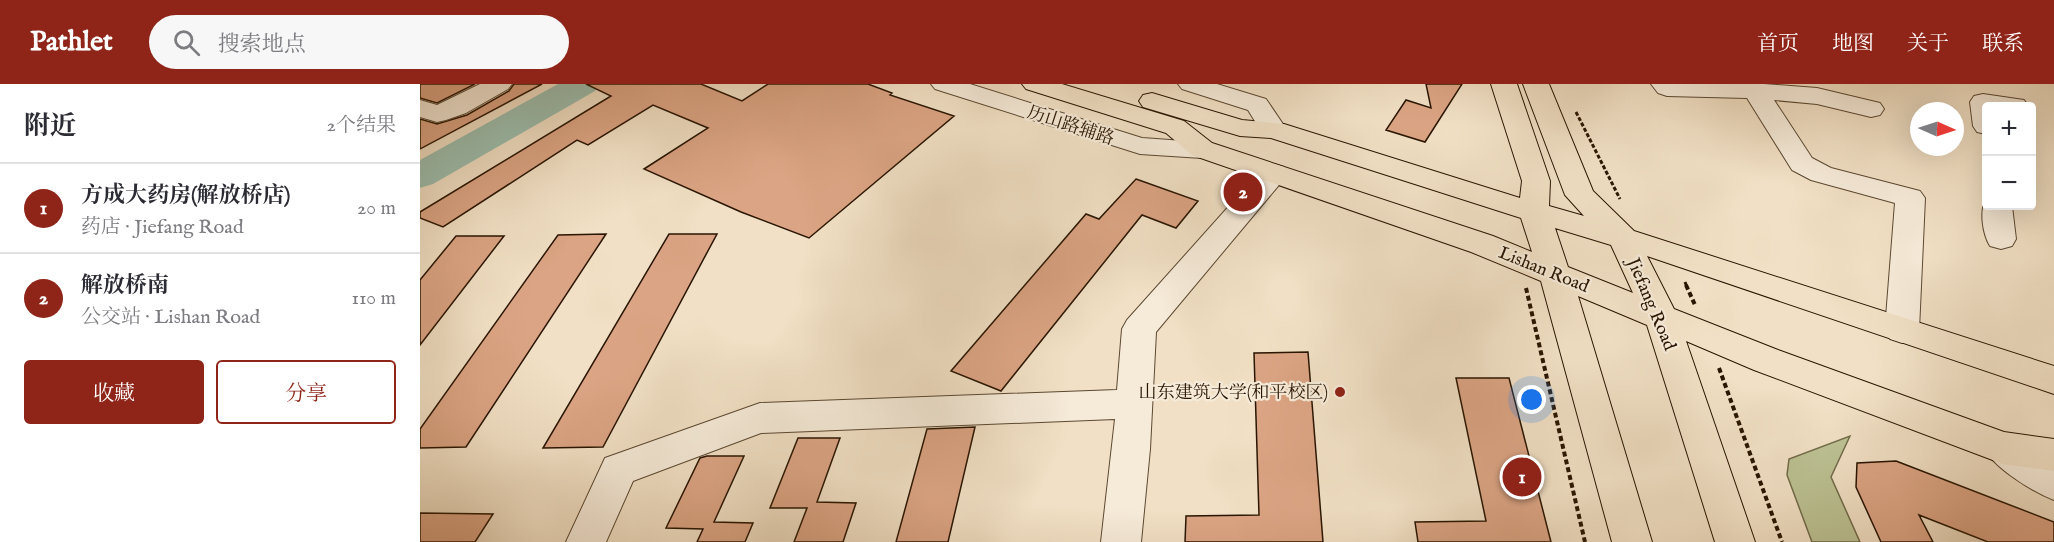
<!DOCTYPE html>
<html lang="zh">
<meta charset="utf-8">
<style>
:root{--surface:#fff;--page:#f7f7f7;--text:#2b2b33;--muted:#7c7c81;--line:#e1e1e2;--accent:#8f2418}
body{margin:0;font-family:"IM FELL English","Noto Serif SC",serif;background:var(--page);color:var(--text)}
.controls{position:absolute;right:18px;top:18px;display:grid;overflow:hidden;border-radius:6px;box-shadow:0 6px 24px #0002}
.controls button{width:54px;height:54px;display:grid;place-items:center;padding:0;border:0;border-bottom:2px solid var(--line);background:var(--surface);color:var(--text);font:30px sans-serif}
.compass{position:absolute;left:1490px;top:18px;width:54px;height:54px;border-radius:50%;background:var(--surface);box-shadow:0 6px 24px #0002;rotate:93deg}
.you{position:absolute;left:1112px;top:316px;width:21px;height:21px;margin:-15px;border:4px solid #fff;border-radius:50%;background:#1a73e8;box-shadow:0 0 0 9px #1a73e833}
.badge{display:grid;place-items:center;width:39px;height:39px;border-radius:50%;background:var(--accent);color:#fff;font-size:20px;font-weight:700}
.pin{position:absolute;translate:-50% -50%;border:3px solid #fff;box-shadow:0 2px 6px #0006}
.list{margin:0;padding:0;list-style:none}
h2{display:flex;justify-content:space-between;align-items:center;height:78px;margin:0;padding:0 24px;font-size:26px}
h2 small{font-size:20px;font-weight:400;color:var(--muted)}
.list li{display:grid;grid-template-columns:39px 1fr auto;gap:18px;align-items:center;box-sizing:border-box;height:90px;padding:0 24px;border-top:2px solid var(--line)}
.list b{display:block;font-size:22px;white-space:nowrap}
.list p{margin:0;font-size:20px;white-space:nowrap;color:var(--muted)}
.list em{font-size:20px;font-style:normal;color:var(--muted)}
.actions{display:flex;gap:12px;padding:18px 24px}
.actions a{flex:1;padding:14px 0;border:2px solid var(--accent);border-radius:6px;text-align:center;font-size:21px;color:var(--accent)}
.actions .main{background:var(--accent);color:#fff}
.icon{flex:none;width:33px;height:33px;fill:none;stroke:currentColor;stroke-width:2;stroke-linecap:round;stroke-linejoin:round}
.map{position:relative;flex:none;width:1634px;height:458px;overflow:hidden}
header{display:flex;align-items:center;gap:36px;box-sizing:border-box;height:84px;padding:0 30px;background:var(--accent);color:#fff}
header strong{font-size:28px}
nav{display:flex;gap:33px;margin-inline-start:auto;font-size:21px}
.search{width:420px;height:54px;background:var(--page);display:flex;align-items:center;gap:15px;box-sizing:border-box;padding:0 21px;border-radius:33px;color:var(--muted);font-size:22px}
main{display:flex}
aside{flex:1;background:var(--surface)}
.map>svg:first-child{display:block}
</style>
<header>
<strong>Pathlet</strong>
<div class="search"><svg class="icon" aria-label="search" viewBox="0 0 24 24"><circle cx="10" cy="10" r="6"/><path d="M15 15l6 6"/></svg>搜索地点</div>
<nav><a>首页</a><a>地图</a><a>关于</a><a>联系</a></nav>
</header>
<main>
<aside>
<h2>附近<small>2个结果</small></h2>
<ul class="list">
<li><span class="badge">1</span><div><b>方成大药房(解放桥店)</b><p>药店 · Jiefang Road</p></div><em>20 m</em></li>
<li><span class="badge">2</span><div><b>解放桥南</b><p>公交站 · Lishan Road</p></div><em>110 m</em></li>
</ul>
<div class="actions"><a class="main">收藏</a><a>分享</a></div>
</aside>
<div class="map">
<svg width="1634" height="458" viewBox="0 0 1634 458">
<rect width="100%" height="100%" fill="#f1e0c5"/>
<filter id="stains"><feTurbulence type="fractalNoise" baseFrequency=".00333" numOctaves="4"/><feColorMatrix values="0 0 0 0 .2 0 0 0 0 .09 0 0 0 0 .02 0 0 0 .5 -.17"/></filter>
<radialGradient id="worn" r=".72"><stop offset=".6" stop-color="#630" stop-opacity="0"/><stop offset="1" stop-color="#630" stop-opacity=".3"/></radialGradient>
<path fill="#bcc294" stroke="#726c4a" stroke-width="1.5" d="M1430,352L1411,393L1440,458H1392L1367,391L1369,375Z"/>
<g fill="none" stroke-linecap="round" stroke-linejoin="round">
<path fill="#9cbeae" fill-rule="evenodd" d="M138,0H180L175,7L13,100L0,104V76Z"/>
</g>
<path fill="#dba484" stroke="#291500" stroke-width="1.5" d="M0,0H55L17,19L0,14Z
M94,0H122L0,65V35L17,40L47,31L89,7Z
M166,0H281L322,17L348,0H448L472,9L470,11L534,32L389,154L321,128L224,85L288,44L233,21L168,61L157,56L23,143L0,134V128L191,12Z
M1006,0H1042L1005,58L966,46L986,16L1011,24Z
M716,95L778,117L756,144L722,131L581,307L531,287L666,130L679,135Z
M186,150L46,363L0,364V345L138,151Z
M249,150H297L183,363L123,364Z
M36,152H84L0,261V196Z
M888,268L903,458H765L766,432L839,431L834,269Z
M1036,294H1089L1131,458H998L995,438L1066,437Z
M555,343L528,458H476L507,345Z
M378,354H420L397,418L436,419L423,458H374L387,424H350Z
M287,372H324L294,438L333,439L325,458H277L283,445L246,444L280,374Z
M1476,377L1634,438V458H1568L1499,431L1513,458H1461L1436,403L1437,379Z
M0,429L73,430L55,458H0Z"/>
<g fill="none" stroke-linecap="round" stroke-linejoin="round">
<g stroke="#5b4831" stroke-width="2">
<path id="minor" d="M60,0H92L88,5L46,29L26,36L17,38L0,33V16L17,21Z
M511,0H550L722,54L792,59L796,65L792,71L782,74L720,70L515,5Z
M758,0H797L846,15L867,46L864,52L854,54L844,52L828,26L762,5Z
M1231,0H1344L1397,4L1460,19L1464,25L1460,31L1451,33L1397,20L1354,16L1392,74L1411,84L1500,107L1505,114L1499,246L1494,255L1482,259L1470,255L1465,246L1475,119L1391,96L1372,86L1327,14L1247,12L1238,9Z
M1563,10L1604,16L1608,22H1566V50L1557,48L1553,42L1550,18L1554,12Z
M854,80L864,83L868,89L864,95L736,248L730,365L721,458H681L695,335L341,349L213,397L186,458H146L185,374L340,319L697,306L702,245L707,236L844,83Z
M1566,115V122H1592L1596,155L1592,162L1581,165L1570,162C1563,151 1559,127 1566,115Z
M1583,348L1596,353L1634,378V416C1613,408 1574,384 1564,364L1570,353Z"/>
</g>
<g stroke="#291500" stroke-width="2">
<path id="major" d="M602,0H642L764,37L792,59L1073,152L1112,168L1101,134L851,54L820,52L723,23L719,17L723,11L732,9L822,36L864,40L1100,114L1102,97L1071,0H1097L1130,97L1129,122L1164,132L1145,111L1103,0H1129L1173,107L1214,147L1634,282V310L1227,172L1254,225L1358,266L1584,348L1634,355V387L1583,380L1570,375L1334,286L1266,257L1335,458H1295L1227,241L1158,212L1232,458H1192L1121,197L1051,168L772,71L746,49L606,5ZM1135,144L1191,161L1213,209L1148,183Z"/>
</g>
<path stroke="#291500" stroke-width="3" stroke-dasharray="4 2" stroke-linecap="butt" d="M1156,28L1200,115
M1265,198L1267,203"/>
<path stroke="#291500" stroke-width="4" stroke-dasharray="5 3" stroke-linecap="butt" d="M1266,201L1275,221
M1106,204L1165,458
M1299,284L1362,458"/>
<use href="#minor" fill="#f6ebd9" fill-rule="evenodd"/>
<use href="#major" fill="#f1e0c5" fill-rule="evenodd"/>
</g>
<circle fill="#8f2418" stroke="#f6ebd9" stroke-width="2" cx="920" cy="308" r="6"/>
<g text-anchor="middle" stroke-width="4.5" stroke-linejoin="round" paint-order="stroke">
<g font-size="18" fill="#291500" stroke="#f6ebd9">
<text transform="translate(651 41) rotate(18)" y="6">历山路辅路</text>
<text transform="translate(1124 185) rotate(22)" y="6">Lishan Road</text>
<text transform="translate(1232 220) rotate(67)" y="6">Jiefang Road</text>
</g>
<g font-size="18" fill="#291500" stroke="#f6ebd9" text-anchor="end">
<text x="908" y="314">山东建筑大学(和平校区)</text>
</g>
</g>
<rect width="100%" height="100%" filter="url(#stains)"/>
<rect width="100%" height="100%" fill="url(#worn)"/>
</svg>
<div class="controls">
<button>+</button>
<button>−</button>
</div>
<svg class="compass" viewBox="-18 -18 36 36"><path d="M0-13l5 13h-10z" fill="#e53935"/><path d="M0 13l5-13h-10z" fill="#7c7c81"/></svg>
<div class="you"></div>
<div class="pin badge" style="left:1102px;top:393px">1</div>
<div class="pin badge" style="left:823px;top:108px">2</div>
</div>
</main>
